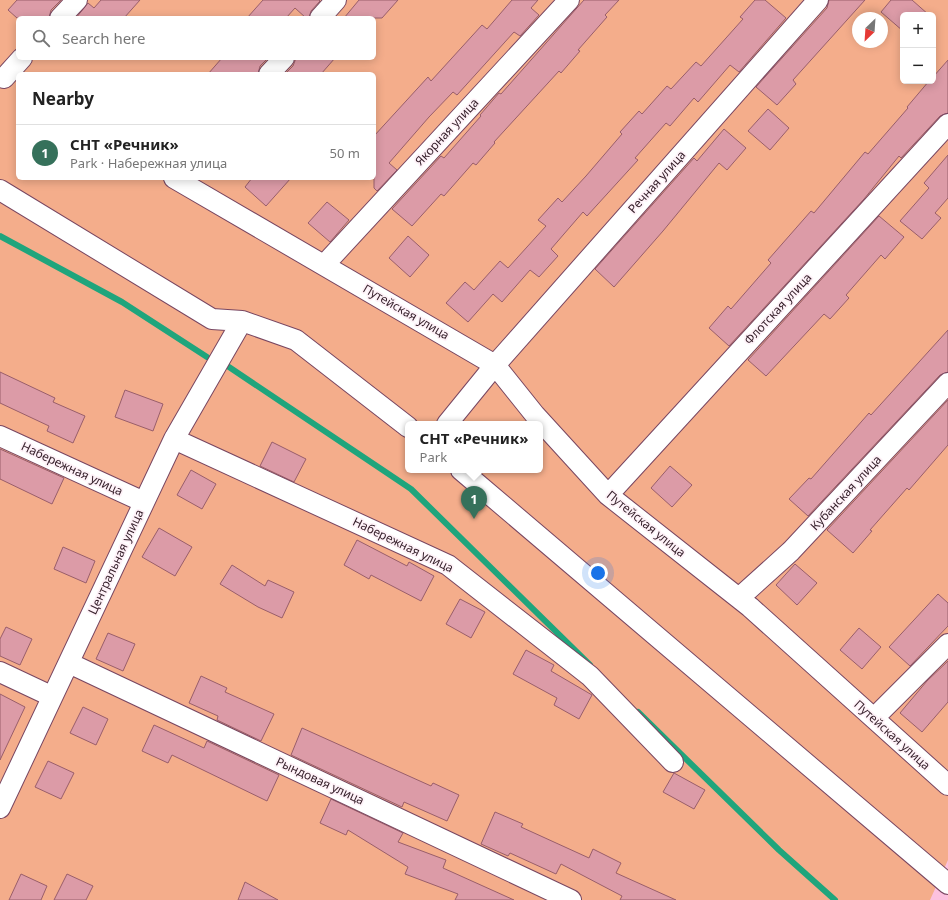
<!DOCTYPE html>
<meta charset="utf-8">
<style>
:root{--surface:#fff;--page:#f6f6f6;--text:#222;--muted:#767676;--line:#e0e0e0;--accent:#36715b}
body{margin:0;font-family:"Noto Sans",sans-serif;background:var(--page);color:var(--text)}
.controls{position:absolute;right:12px;top:12px;display:grid;overflow:hidden;border-radius:6px;box-shadow:0 2px 10px #0003}
.controls button{width:36px;height:36px;display:grid;place-items:center;padding:0;border:0;border-bottom:1px solid var(--line);background:var(--surface);color:var(--text);font:20px sans-serif}
.compass{position:absolute;left:852px;top:12px;width:36px;height:36px;border-radius:50%;background:var(--surface);box-shadow:0 2px 10px #0003;rotate:205deg}
.you{position:absolute;left:598px;top:573px;width:14px;height:14px;margin:-10px;border:3px solid #fff;border-radius:50%;background:#1a73e8;box-shadow:0 0 0 6px #1a73e833}
.badge{display:grid;place-items:center;width:26px;height:26px;border-radius:50%;background:var(--accent);color:#fff;font-size:13px;font-weight:700}
.pin{position:absolute;translate:-50% -33px;filter:drop-shadow(0 1px 2px #0008)}
.pin::after{content:'';position:absolute;top:21px;width:14px;height:12px;background:inherit;clip-path:polygon(0 0,100% 0,50% 100%)}
.popup{position:absolute;left:405px;top:421px;width:138px;height:52px;box-sizing:border-box;display:grid;place-content:center;border-radius:6px;background:var(--surface);filter:drop-shadow(0 1px 3px #0005);font-size:13px;white-space:nowrap;color:var(--muted)}
.popup b{font-size:15px;color:var(--text)}
.popup::after{content:'';position:absolute;left:50%;top:100%;margin-left:-8px;border:8px solid transparent;border-top-color:var(--surface)}
.list{margin:0;padding:0;list-style:none}
h2{display:flex;justify-content:space-between;align-items:center;height:52px;margin:0;padding:0 16px;font-size:17px}
h2 small{font-size:13px;font-weight:400;color:var(--muted)}
.list li{display:grid;grid-template-columns:26px 1fr auto;gap:12px;align-items:center;box-sizing:border-box;height:56px;padding:0 16px;border-top:1px solid var(--line)}
.list b{display:block;font-size:15px;white-space:nowrap}
.list p{margin:0;font-size:13px;white-space:nowrap;color:var(--muted)}
.list em{font-size:13px;font-style:normal;color:var(--muted)}
.icon{flex:none;width:22px;height:22px;fill:none;stroke:currentColor;stroke-width:2;stroke-linecap:round;stroke-linejoin:round}
.map{position:relative;flex:none;width:948px;height:900px;overflow:hidden}
.search{position:absolute;background:var(--surface);box-shadow:0 2px 10px #0003;left:16px;top:16px;width:360px;height:44px;display:flex;align-items:center;gap:10px;box-sizing:border-box;padding:0 14px;border-radius:6px;color:var(--muted);font-size:15px}
.panel{position:absolute;background:var(--surface);box-shadow:0 2px 10px #0003;left:16px;top:72px;width:360px;height:108px;border-radius:6px}
.map>svg:first-child{display:block}
</style>
<div class="map">
<svg width="948" height="900" viewBox="0 0 948 900">
<rect width="100%" height="100%" fill="#fcc1df"/>
<path fill="#f4ad8b" fill-rule="evenodd" d="M0,0H948V860L930,900H0ZM903,15H933V81H903ZM18,18H374V58H18ZM858,18H882V42H858ZM18,74H374V178H18ZM408,424H540V470H408Z"/>
<g fill="none" stroke-linecap="round" stroke-linejoin="round">
<path stroke="#1fa57c" stroke-width="6" d="M0,236L122,302L207,357
M229,367L411,489L590,665
M638,712L779,850L835,900"/>
</g>
<path fill="#dc9ba7" stroke="#995e6a" d="M17,0H61L51,10L49,18H17L8,10Z
M101,0H140L124,18H76L88,3L94,8Z
M263,0H319L320,1L311,11L309,18H306L295,8L286,18H247Z
M359,0H398L382,18H344Z
M512,0H538L531,8L539,15L520,36L514,32L457,95L453,92L429,117L389,163L397,170L377,191L374,188V136L428,77L431,81L482,25L487,29Z
M584,0H619L605,15L607,17L578,50L580,51L561,73L559,71L494,142L495,143L476,165L473,163L444,196L441,194L412,226L392,209L441,156L444,158L481,116L480,115L499,93L501,94Z
M755,0H765L786,18L739,72L730,65L698,102L694,98L670,126L666,123L635,158L638,160L587,216L583,212L551,249L558,256L539,277L530,270L502,302L493,294L468,322L446,303L465,282L474,290L500,261L508,268L546,226L538,220L558,198L562,202L586,176L622,134L620,132L639,111L642,114L667,86L671,89L696,62L701,66L743,19L740,17Z
M829,0H865L793,80L796,84L777,105L756,87L827,8Z
M891,0H912L929,15H903V31L881,12Z
M222,58H268L260,66L258,74H208Z
M296,58H335L321,74H285L293,66Z
M948,60V113L940,116L901,158L899,156L864,199L729,346L709,328L728,306L731,309L771,263L768,260L811,211L814,213L865,152L868,154L908,108L907,107L929,81H933V77Z
M768,109L789,128L770,150L748,131Z
M724,129L746,148L727,170L719,163L663,231L614,287L595,269L694,158L697,161Z
M948,155V198L935,213L941,218L922,239L900,221L929,188L924,183Z
M252,178H291L266,206L245,187Z
M327,202L349,220L330,242L308,223Z
M879,216L904,237L885,259L881,255L846,295L849,298L830,319L824,314L766,376L748,360Z
M408,236L429,255L410,277L389,258Z
M948,330V372L940,375L808,516L789,499L809,478L811,479L869,413L871,415Z
M0,372L55,398L53,402L85,416L73,443L47,431L49,426L0,403Z
M125,390L163,404L153,431L115,417Z
M948,400V445L909,490L907,488L870,530L872,531L853,553L827,530Z
M272,442L306,459L294,482L260,466Z
M0,449L64,478L52,504L0,479Z
M670,466L692,485L672,507L651,488Z
M191,470L216,484L202,509L177,495Z
M159,528L192,547L175,576L142,557Z
M357,540L407,566L409,562L434,576L421,601L371,575L369,579L344,565Z
M63,547L95,561L86,583L54,569Z
M795,564L817,583L797,605L776,585Z
M232,565L265,586L268,580L294,592L282,618L258,607L220,584Z
M938,594L948,603V626L910,666L889,647Z
M460,599L485,612L471,638L446,624Z
M6,627L32,639L20,665L0,656V639Z
M859,628L881,647L862,669L840,650Z
M108,633L135,644L123,671L96,659Z
M526,650L554,665L551,671L592,695L579,719L554,705L557,698L513,674Z
M948,661V702L922,732L900,713L927,681Z
M201,676L227,688L225,692L274,714L261,741L217,720L218,716L189,703Z
M0,694L25,707L0,760Z
M83,707L108,719L96,745L70,733Z
M154,725L204,748L207,741L279,775L267,801L172,755L168,763L142,751Z
M302,728L431,786L433,783L459,795L447,821L404,802L402,807L291,755Z
M48,761L74,773L61,799L35,787Z
M674,773L705,790L694,809L663,792Z
M331,799L403,833L398,842L446,860L443,868L514,900H455L458,894L405,874L408,867L348,830L346,835L320,823Z
M495,812L523,824L521,827L589,858L593,849L621,863L616,873L676,900H620L622,896L561,864L556,874L510,853L508,856L481,844Z
M21,874L47,886L41,900H9Z
M67,874L93,886L86,900H54Z
M245,882L278,900H238Z"/>
<g fill="none" stroke-linecap="round" stroke-linejoin="round">
<g stroke="#784661" stroke-width="22">
<path id="minor" d="M60,18L77,0
M320,18L336,0
M269,74L284,58
M4,78L22,58
M174,178L495,365L535,415L608,495L750,607L948,785
M0,190L212,319L242,321L296,340L408,427
M325,264L569,0
M447,424L495,365L818,0
M0,436L144,502
M174,439L448,565L590,676L673,762
M461,470L948,884
M608,495L948,124
M739,598L791,551L948,383
M69,663L571,900
M0,672L51,696
M874,718L948,644
M0,808L174,439L242,321"/>
</g>
<use href="#minor" stroke="#fff" stroke-width="20"/>
</g>
<g text-anchor="middle" stroke-width="3.5" stroke-linejoin="round" paint-order="stroke">
<g font-size="12" fill="#341e29" stroke="#fef2f8">
<text transform="translate(447 132) rotate(-47)" y="4">Якорная улица</text>
<text transform="translate(657 182) rotate(-48)" y="4">Речная улица</text>
<text transform="translate(778 309) rotate(-47)" y="4">Флотская улица</text>
<text transform="translate(406 312) rotate(30)" y="4">Путейская улица</text>
<text transform="translate(72 469) rotate(25)" y="4">Набережная улица</text>
<text transform="translate(846 493) rotate(-47)" y="4">Кубанская улица</text>
<text transform="translate(646 524) rotate(39)" y="4">Путейская улица</text>
<text transform="translate(403 545) rotate(26)" y="4">Набережная улица</text>
<text transform="translate(116 562) rotate(-65)" y="4">Центральная улица</text>
<text transform="translate(892 735) rotate(42)" y="4">Путейская улица</text>
<text transform="translate(320 781) rotate(25)" y="4">Рындовая улица</text>
</g>
</g>
</svg>
<div class="controls">
<button>+</button>
<button>−</button>
</div>
<svg class="compass" viewBox="-18 -18 36 36"><path d="M0-13l5 13h-10z" fill="#e53935"/><path d="M0 13l5-13h-10z" fill="#767676"/></svg>
<div class="you"></div>
<div class="pin badge" style="left:474px;top:519px">1</div>
<div class="popup"><b>СНТ «Речник»</b>Park</div>
<div class="search"><svg class="icon" aria-label="search" viewBox="0 0 24 24"><circle cx="10" cy="10" r="6"/><path d="M15 15l6 6"/></svg>Search here</div>
<section class="panel">
<h2>Nearby<small></small></h2>
<ul class="list">
<li><span class="badge">1</span><div><b>СНТ «Речник»</b><p>Park · Набережная улица</p></div><em>50 m</em></li>
</ul>
</section>
</div>
